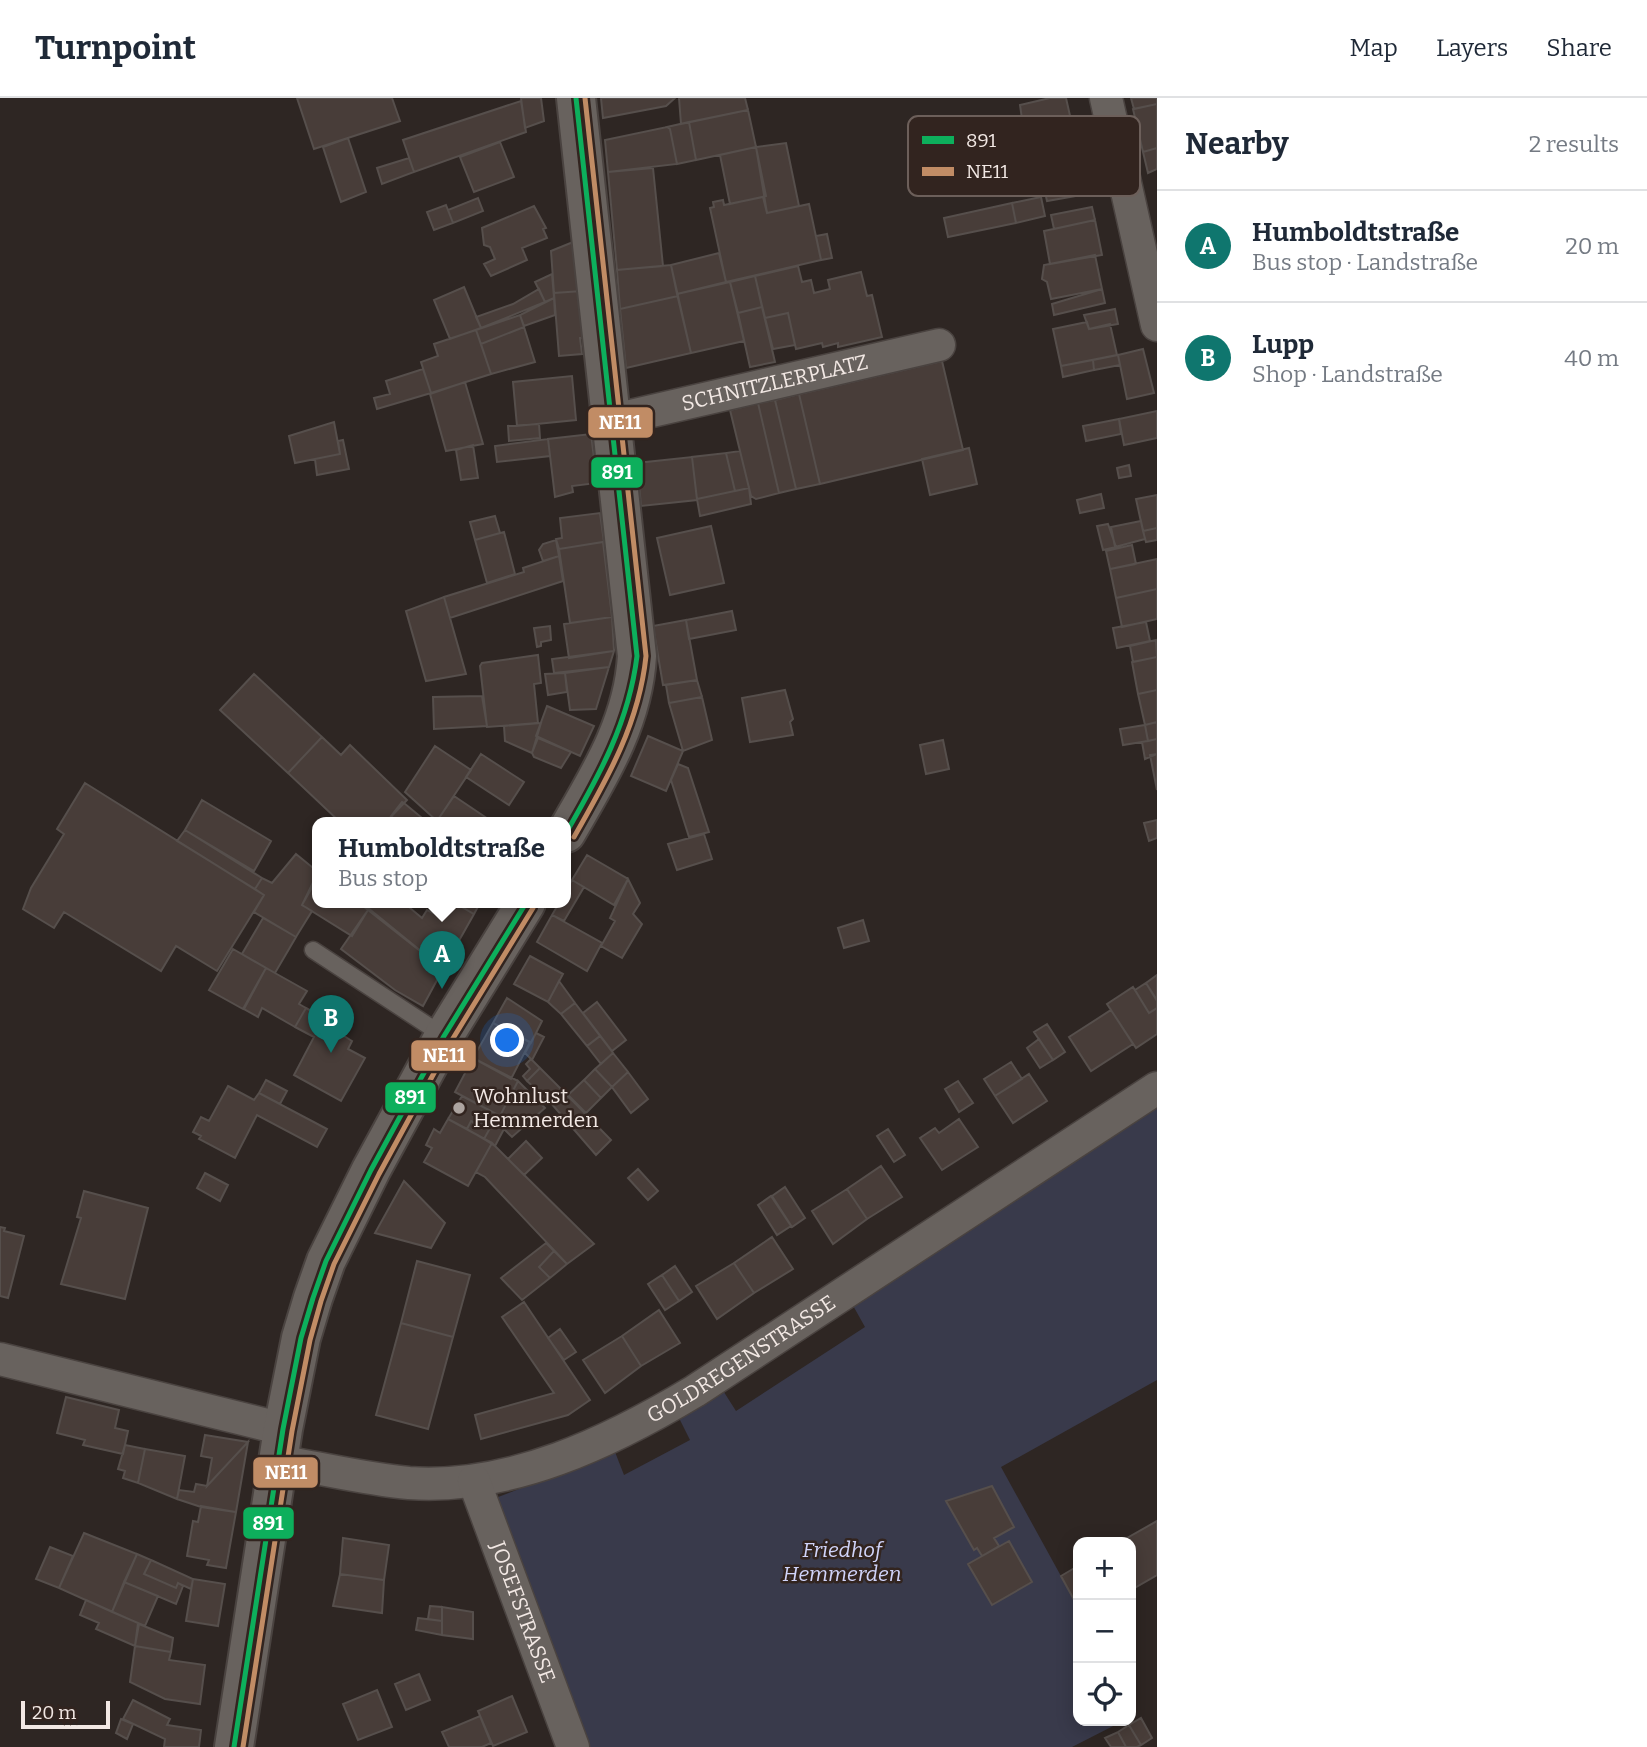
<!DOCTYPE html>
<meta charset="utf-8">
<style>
:root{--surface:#fff;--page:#f2f2f3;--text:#1f2937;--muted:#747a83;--line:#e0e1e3;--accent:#0f766e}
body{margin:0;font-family:Bitter,serif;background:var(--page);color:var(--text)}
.controls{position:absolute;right:21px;bottom:21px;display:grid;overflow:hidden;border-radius:14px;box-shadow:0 4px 18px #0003}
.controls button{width:63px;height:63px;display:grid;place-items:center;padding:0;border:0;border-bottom:2px solid var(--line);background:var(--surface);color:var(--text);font:35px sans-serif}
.scale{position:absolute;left:21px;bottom:18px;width:89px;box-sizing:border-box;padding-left:7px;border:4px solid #f2e8e4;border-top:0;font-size:19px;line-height:24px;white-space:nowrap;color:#f2e8e4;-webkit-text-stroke:5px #32241f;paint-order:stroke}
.you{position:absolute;left:508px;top:943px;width:24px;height:24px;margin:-18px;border:5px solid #fff;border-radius:50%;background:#1a73e8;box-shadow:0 0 0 10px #1a73e833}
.badge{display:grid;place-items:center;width:46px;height:46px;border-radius:50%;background:var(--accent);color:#fff;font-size:23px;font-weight:700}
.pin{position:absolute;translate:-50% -58px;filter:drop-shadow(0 2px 4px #0008)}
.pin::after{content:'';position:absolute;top:37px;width:24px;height:21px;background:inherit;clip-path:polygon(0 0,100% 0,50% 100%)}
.popup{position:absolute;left:312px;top:719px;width:259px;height:91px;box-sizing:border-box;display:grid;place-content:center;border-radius:14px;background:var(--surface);filter:drop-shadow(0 2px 5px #0005);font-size:23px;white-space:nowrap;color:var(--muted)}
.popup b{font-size:26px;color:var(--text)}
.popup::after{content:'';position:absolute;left:50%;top:100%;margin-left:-14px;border:14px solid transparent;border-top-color:var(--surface)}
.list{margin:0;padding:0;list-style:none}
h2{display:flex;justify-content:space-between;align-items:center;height:91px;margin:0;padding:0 28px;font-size:30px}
h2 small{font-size:23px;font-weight:400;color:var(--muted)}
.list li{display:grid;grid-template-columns:46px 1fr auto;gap:21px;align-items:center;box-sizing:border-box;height:112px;padding:0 28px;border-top:2px solid var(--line)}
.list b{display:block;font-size:26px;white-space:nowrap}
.list p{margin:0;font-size:23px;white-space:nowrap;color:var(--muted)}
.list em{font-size:23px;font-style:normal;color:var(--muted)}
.icon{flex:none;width:38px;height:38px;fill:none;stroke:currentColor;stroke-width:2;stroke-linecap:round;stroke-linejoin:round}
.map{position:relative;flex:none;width:1157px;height:1649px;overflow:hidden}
header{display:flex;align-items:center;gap:42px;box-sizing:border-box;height:98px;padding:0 35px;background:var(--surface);border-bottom:2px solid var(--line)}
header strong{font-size:33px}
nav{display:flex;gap:38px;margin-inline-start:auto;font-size:24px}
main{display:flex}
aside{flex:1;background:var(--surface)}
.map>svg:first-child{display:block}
</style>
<header>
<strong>Turnpoint</strong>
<nav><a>Map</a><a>Layers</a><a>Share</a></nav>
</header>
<main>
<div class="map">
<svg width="1157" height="1649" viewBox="0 0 1157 1649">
<rect width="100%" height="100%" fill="#2e2623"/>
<path fill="#393a4b" d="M1157,1002V1282L1001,1369L1078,1509V1623H1123L1072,1649H582L493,1401L615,1354L624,1377L690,1342L679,1320L722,1291L736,1313L865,1229L851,1204Z"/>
<path fill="#483d39" stroke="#564f4c" stroke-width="2" d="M297,0H392L400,23L314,51Z
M521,0H541L544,23L525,30Z
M601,0H675L666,8L603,20Z
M679,0H745L748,12L681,26Z
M1050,0H1066L1073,31L1025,42L1020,7Z
M1131,0H1157V6L1134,11Z
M521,3L526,34L414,74L403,42Z
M1157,6V50L1143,54L1133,11Z
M748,12L756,49L696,62L689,24Z
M689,24L696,62L677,66L670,31L667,29Z
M667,29L670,31L677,66L608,74L605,42Z
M1078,29L1093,95L1047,103L1033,40Z
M348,40L366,94L341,104L323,49Z
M1033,40L1036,57L1027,59L1025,42Z
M500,44L514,79L474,94L460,59Z
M786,45L799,108L767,115L756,49Z
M756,49L766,98L730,106L720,57Z
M1157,50V71L1148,75L1143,54Z
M409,60L414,74L382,86L377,70Z
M653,70L663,168L617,172L608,74Z
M763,99L767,115L809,106L821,162L726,184L710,110L714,109L713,104L723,102L724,107Z
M1041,99L1045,118L1016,125L1012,105Z
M478,100L483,113L453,125L448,112Z
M1012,105L1016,125L948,139L944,120Z
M446,107L453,125L434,132L427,114Z
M534,108L546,130L543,131L547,140L522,150L527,162L491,178L484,166L495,161L490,149L484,147L482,130Z
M1092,109L1095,122L1054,131L1051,117Z
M1095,122L1102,157L1050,166L1044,133Z
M827,136L832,160L821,162L816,138Z
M578,142L582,193L554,195L551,153Z
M719,155L726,184L677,196L671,167Z
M1095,157L1102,191L1051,201L1047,184L1042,181L1044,167Z
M671,167L678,198L620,211L617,172Z
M798,168L802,184L811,182L814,195L830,191L828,182L861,174L867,198L872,197L882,239L838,249V245L823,249L822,245L796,251L788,215L765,220L755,178Z
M552,176L554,200L545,204L535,184Z
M755,178L762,209L738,215L730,184Z
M730,184L744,243L691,255L677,196Z
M464,189L481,230L450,241L434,202Z
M539,191L545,204L481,230L476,219L513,206Z
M1102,191L1105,205L1054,217L1052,206Z
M582,193L585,240H580L582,256L559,258L554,195Z
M678,198L691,255L626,270L620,211Z
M554,200L555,217L524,228L520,217Z
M762,209L775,264L750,269L738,215Z
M1115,211L1118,226L1089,231L1084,217Z
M788,215L795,247L773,251L765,220Z
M520,217L524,229L481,246L476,232Z
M1087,224L1089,231L1110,226L1117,257L1061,268L1053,231Z
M524,229L535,264L491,276L481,246Z
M476,232L491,276L431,295L421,264L438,258L434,246Z
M1143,251L1154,295L1127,301L1118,257Z
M1118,257L1120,267L1094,272L1093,262Z
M1093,262L1094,272L1063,279L1061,268Z
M942,263L963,352L820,386L799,296Z
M423,271L431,295L377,311L374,300L390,296L386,283Z
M572,278L576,322L517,328L513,284Z
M465,284L483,346L446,353L430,296Z
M799,296L820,386L796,391L775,302Z
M775,302L796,391L779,395L758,305Z
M758,305L779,395L756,401L751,398L730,312Z
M1157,313V340L1124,347L1119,321Z
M1119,321L1121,336L1086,343L1083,328Z
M334,324L340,356L295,365L289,338Z
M539,326L540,340L509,343L508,328Z
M591,336L597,385L572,388L573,394L555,399L548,341Z
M548,341L550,358L497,364L495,348Z
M343,342L349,371L317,377L315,361L340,356L338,343Z
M473,347L478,380L461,382L456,352Z
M969,350L977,386L930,397L922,361Z
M740,353L749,390L735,393L726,355Z
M726,355L735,393L697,401L692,359Z
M692,359L697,402L641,408L637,365Z
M1129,367L1131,378L1119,380L1117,370Z
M749,390L751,406L700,418L697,401Z
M1101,396L1104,410L1080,415L1077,402Z
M1157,397V430L1143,433L1136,401Z
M600,415L604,444L559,451L556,441L562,440L560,420Z
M495,418L500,435L475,442L470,424Z
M1141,423L1145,441L1115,449L1111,429Z
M1108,426L1116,449L1103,452L1097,428Z
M711,428L724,485L670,497L657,440Z
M1157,430V442L1146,444L1143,433Z
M504,434L515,476L487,485L475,442Z
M556,442L559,458L543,463L539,452L543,446Z
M603,444L612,519L570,525L559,451Z
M1132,447L1136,466L1110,471L1106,453Z
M559,458L563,483L450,520L444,499L524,474L523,470Z
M1157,461V491L1116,500L1110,471Z
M1157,491V521L1122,529L1116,500Z
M444,499L466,576L426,583L406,513Z
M732,513L736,532L689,541L686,522Z
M612,519L614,553L569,560L564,526Z
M686,522L697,582L663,587L653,528Z
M1146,524L1150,543L1117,550L1113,530Z
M550,528L551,542L541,544V548L537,549L534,530Z
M1156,542L1157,559L1133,564L1130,548Z
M614,553L609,569L554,575L552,561Z
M538,557L541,585L534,586L538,625L487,629L480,568L482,565Z
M1157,559V592L1138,596L1132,564Z
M609,569L596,611L570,612L565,575Z
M565,575L567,594L548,597L545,576Z
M254,576L322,639L288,675L220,612Z
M697,582L702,599L669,605L666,587Z
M785,592L793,621L790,624L793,637L750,644L742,600Z
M1157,592V624L1145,627L1138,596Z
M482,598L487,628L434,631L433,599Z
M702,599L712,642L683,653L669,605Z
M547,608L594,628L580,658L536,638Z
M1157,624V641L1148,643L1145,627Z
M541,625L532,655L505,643L504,628Z
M1145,627L1148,643L1123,647L1120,631Z
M648,638L683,653L666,693L631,678Z
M322,639L341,657L350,647L407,702L385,725H341L288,675Z
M538,640L571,654L561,670L534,659L532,655Z
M1157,641V656L1145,661L1142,644Z
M943,642L949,671L926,676L920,647Z
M435,648L471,672L437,723L405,694Z
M481,656L524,684L509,707L466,679Z
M1157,656V692L1150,657Z
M678,666L688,670L709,734L689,739L671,682Z
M85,685L264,797L217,873L176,848L161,873L64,814L54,830L23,811L31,790L64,736L57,731Z
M454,698L494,725H439L437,723Z
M202,702L271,743L254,773L185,732Z
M402,704L404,705L428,725H399L391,718Z
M1157,722V740L1149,743L1144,725Z
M185,732L262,780L255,791L177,743Z
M704,736L712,761L677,772L668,746Z
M296,756L318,774L302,807L312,813L296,839L254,814L264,797L255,791L262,780L272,785Z
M587,757L628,781L614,807L572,782Z
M318,779V805H359L368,812L352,838L302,807Z
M628,781L640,805L633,816L642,826L622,860L601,848L615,823L610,820Z
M572,782L584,789L564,823L552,817L559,805H566V792Z
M362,805H404L422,820L427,812L433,815L439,805H455L474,816L443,871Z
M455,805H480L474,816Z
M368,812L443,871L423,908L395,892L341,851Z
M552,817L602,845L587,873L537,844Z
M263,820L296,839L275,875L242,856Z
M863,822L869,843L844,850L838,830Z
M233,851L266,870L243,911L209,892Z
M530,858L563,876L548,904L514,886Z
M266,870L307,893L299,906L306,910L295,929L262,910L258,919L244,911Z
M1157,877V902L1146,885Z
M559,883L575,905L561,916L548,904Z
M1146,885L1157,903V910L1149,915L1135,892Z
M1133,889L1149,915L1157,910V936L1136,950L1107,906Z
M507,900L542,923L531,945L493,925Z
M597,904L626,942L612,953L583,915Z
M575,905L600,938L587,948L561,916Z
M306,910L344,931L341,936L352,943L348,951L365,960L341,1003L294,977L314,939L295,929Z
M1111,912L1133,946L1091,973L1069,939Z
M493,925L530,944L511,981L473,960Z
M1047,926L1065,954L1053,962L1034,934Z
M536,935L544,939L532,962L525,955Z
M600,938L613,955L601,966L587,948Z
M1039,941L1053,962L1040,970L1027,950Z
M613,955L628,974L612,989L595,971Z
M473,960L518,983L500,1018L455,994Z
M531,961L540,970L527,983L523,978L530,971L526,966Z
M1011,964L1022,981L995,998L984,981Z
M540,970L562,992L550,1004L527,983Z
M595,971L612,989L601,1000L584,982Z
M628,974L648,1001L631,1015L612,989Z
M1029,976L1047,1003L1013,1025L995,998Z
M266,982L287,993L280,1006L259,995Z
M584,982L601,1000L586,1015L568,997Z
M518,983L545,1010L512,1039L504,1031L495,1048L484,1041L489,1032L471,1023L467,1031L448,1021L462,998L500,1018Z
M958,983L973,1005L959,1014L945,991Z
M228,988L254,1002L259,995L327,1031L317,1049L257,1017L235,1060L199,1041L201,1038L193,1034L201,1019L209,1023Z
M562,992L611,1042L596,1057L550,1004Z
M448,1021L492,1045L468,1088L424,1064L432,1050L426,1047L434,1031L440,1035Z
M959,1021L978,1049L942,1072L920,1040L935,1030L939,1035Z
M471,1023L489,1032L484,1041L467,1031Z
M888,1031L905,1057L894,1064L877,1038Z
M526,1043L542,1060L524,1077L508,1061Z
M492,1045L508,1061L594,1146L567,1166L485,1079L476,1074Z
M881,1068L902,1099L867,1121L847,1091Z
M638,1071L658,1093L648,1102L628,1080Z
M205,1075L228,1087L220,1103L197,1090Z
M404,1083L445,1125L431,1150L375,1135Z
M785,1089L805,1120L792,1129L772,1098Z
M847,1091L867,1121L833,1146L812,1113Z
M84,1093L148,1110L125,1201L61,1186L81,1120L77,1119Z
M771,1098L791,1128L777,1137L758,1107Z
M0,1129L5,1130L4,1133L24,1138L8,1200L0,1198Z
M772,1139L793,1171L754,1195L734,1165Z
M546,1145L554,1153L539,1169L550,1180L522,1202L501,1180Z
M554,1153L567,1166L550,1180L539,1169Z
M417,1163L470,1177L453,1239L401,1225Z
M734,1165L754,1195L717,1221L696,1188Z
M675,1168L692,1194L679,1203L662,1177Z
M662,1177L679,1203L665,1212L648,1186Z
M524,1204L590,1302L568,1317L481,1341L475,1317L554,1295L502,1219Z
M659,1212L680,1245L641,1268L622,1238Z
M401,1225L453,1239L428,1331L376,1317Z
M560,1231L576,1254L564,1262L548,1240Z
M622,1238L641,1268L605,1295L583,1262Z
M66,1299L119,1312L115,1330L128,1333L123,1356L83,1347L85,1342L57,1335Z
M205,1337L248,1344L207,1388L212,1360L201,1358Z
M248,1344L236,1414L201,1409L177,1401L179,1392L194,1394L196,1386L207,1388Z
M125,1347L145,1351L138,1385L123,1380L125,1373L118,1371Z
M145,1351L185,1358L177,1401L138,1385Z
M992,1388L1014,1429L994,1440L999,1448L982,1458L977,1450L974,1452L946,1403Z
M201,1408L236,1414L226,1470L207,1467L209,1462L187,1458L193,1423L198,1424Z
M1157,1423V1477L1131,1492V1444H1120Z
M84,1435L137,1456L112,1514L59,1490Z
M343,1440L389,1447L384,1482L340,1476Z
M1009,1443L1032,1484L992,1507L968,1466Z
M50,1449L73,1458L59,1490L36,1481Z
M137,1456L151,1462L144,1476L176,1490L178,1485L183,1488L176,1506L124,1484Z
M151,1462L193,1481L191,1491L178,1485L176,1490L144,1476Z
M1078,1468V1509L1061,1478Z
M340,1476L384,1482L382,1515L333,1508Z
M193,1481L225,1486L218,1528L186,1523Z
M124,1484L158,1498L145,1528L112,1514Z
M86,1502L138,1525L135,1548L96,1531L99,1525L80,1517Z
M430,1508L442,1509V1523L428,1521Z
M442,1509L473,1514V1541L442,1537Z
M418,1520L442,1523V1537L416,1532Z
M139,1526L173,1540L171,1554L135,1548Z
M135,1548L171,1554L169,1562L205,1567L200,1606L165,1601L130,1584Z
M419,1576L430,1602L406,1612L395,1586Z
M377,1592L392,1629L358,1642L343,1606Z
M512,1598L527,1634L493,1648L478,1613Z
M133,1602L170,1621L167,1627L201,1632L199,1649H164L165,1641L123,1621Z
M480,1618L491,1645L482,1649H449L442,1634Z
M1141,1620L1152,1640L1141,1647L1129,1627Z
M121,1621L133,1626L127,1641L116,1635Z
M1129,1627L1141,1647L1137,1649H1126L1118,1634Z
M1118,1634L1126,1649H1111L1105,1640Z"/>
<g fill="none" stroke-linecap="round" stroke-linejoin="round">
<g stroke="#4a4340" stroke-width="19">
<path id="service" d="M313,852L444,938"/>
</g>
<g stroke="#4a4340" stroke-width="35">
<g id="minor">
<path d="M1106,0L1157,227"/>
<path id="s1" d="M613,322L939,247"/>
<path d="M0,1261L283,1331"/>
<path id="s2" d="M277,1363C321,1370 365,1381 409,1385C511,1392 610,1344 695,1293L1157,990"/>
<path id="s3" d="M474,1383L573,1649"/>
</g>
</g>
<g stroke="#4a4340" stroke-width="42">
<path id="tertiary" d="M566,735C599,678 633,625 637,558L576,0
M234,1649L283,1331L301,1240L313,1200L326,1163L371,1072L444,938L526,805"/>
</g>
<use href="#service" stroke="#68625e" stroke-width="16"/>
<use href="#minor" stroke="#68625e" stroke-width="32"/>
<use href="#tertiary" stroke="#68625e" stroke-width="38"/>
<g stroke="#32241f" stroke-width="10">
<path id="bus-1" d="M566,735C599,678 629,624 637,558L576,0
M234,1649L283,1331L301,1240L313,1200L326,1163L371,1072L444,938L526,805"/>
</g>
<g stroke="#32241f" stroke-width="10">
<path id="bus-2" d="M574,739C607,681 639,626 646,558L585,0
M243,1649L292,1333L310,1242L321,1203L334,1166L379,1076L452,942L533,810"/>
</g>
<use href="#bus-1" stroke="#0daf5c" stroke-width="5"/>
<use href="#bus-2" stroke="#c18c65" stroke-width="5"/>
</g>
<circle fill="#ada4a0" stroke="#32241f" stroke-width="2.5" cx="459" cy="1010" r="7"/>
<g text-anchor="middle" stroke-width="5" stroke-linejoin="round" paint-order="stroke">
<g font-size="21" fill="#f2e8e4" stroke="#32241f">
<text dy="7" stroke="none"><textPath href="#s1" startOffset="166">SCHNITZLERPLATZ</textPath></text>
<text dy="7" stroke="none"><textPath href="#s2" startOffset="495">GOLDREGENSTRASSE</textPath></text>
<text dy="7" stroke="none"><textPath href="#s3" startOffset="140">JOSEFSTRASSE</textPath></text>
</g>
<g font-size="21" fill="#f2e8e4" stroke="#32241f" text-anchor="start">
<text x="473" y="1005">Wohnlust<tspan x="473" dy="24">Hemmerden</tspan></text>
</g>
<g font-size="21" font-style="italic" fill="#d0d4fa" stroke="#32241f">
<text x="842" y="1459">Friedhof<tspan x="842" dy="24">Hemmerden</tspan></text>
</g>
</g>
<rect x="908" y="18" width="232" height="80" rx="10" fill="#32241f" stroke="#6c5f5a" stroke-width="2"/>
<rect x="922" y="38" width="32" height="8" fill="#0daf5c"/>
<rect x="922" y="69" width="32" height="9" fill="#c18c65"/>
<g font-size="19" fill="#f2e8e4">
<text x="966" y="49">891</text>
<text x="966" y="80">NE11</text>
</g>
<g stroke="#32241f" stroke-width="2.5">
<rect x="587" y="308" width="67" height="33" rx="7" fill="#c18c65"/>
<rect x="590" y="358" width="54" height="33" rx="7" fill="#0daf5c"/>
<rect x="410" y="941" width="67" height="33" rx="7" fill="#c18c65"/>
<rect x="384" y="983" width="53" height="33" rx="7" fill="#0daf5c"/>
<rect x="252" y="1358" width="67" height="33" rx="7" fill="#c18c65"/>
<rect x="242" y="1408" width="53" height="34" rx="7" fill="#0daf5c"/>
</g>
<g font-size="19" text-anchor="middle" font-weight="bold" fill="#fff">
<text x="620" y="331">NE11</text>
<text x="617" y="381">891</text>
<text x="444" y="964">NE11</text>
<text x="410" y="1006">891</text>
<text x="286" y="1381">NE11</text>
<text x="268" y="1432">891</text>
</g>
</svg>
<div class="controls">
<button>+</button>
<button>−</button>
<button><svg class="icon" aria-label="locate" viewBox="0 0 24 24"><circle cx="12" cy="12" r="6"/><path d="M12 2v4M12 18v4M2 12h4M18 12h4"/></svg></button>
</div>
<div class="scale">20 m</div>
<div class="you"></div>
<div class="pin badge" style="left:442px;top:891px">A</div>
<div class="popup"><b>Humboldtstraße</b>Bus stop</div>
<div class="pin badge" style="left:331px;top:955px">B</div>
</div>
<aside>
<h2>Nearby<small>2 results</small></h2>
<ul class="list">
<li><span class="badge">A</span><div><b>Humboldtstraße</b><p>Bus stop · Landstraße</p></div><em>20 m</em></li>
<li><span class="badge">B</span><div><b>Lupp</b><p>Shop · Landstraße</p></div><em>40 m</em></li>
</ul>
</aside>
</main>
